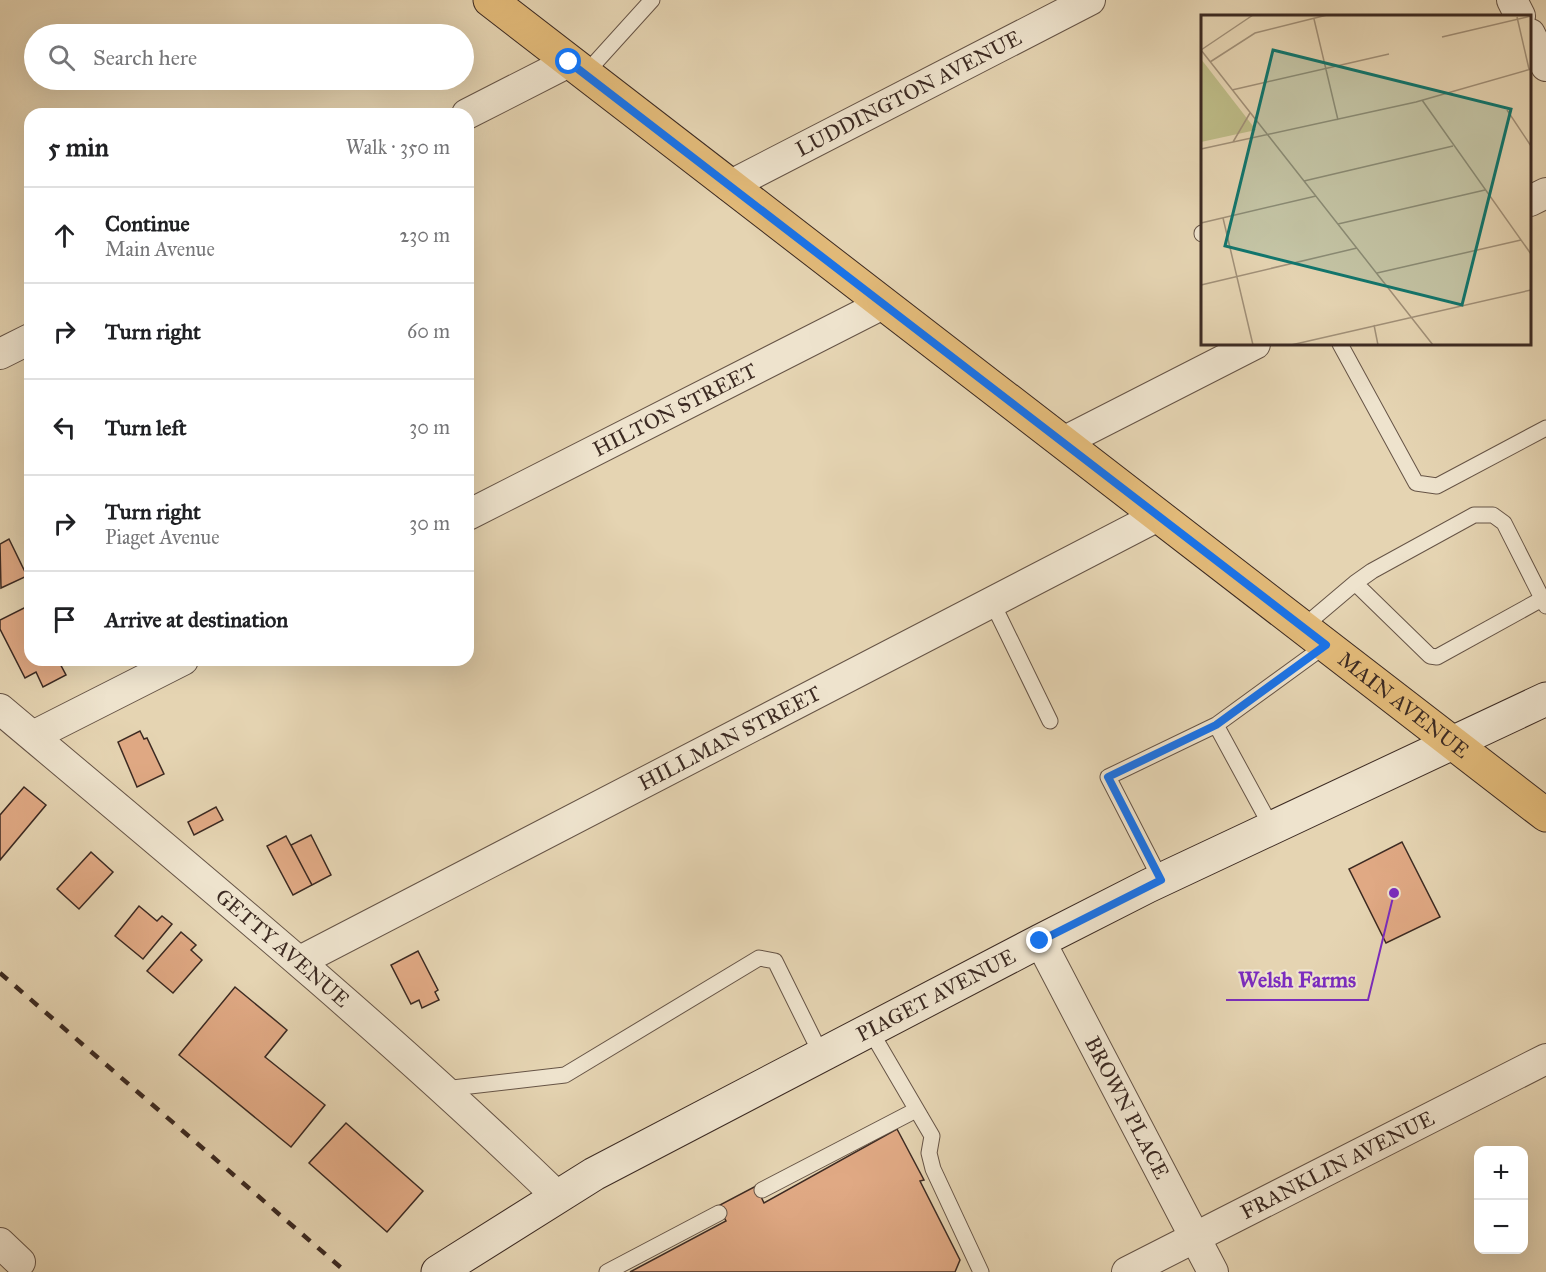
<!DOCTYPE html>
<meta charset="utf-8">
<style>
:root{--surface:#fff;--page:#f6f6f6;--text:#202124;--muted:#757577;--line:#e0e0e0}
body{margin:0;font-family:"IM FELL Great Primer",serif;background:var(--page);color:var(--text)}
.controls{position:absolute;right:18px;bottom:18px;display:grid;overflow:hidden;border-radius:12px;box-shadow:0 6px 24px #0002}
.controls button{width:54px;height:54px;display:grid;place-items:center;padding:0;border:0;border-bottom:2px solid var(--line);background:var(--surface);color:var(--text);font:30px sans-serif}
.stop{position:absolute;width:18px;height:18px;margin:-14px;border:4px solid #1a73e8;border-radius:50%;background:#fff}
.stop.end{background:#1a73e8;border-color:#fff;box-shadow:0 2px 6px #0008}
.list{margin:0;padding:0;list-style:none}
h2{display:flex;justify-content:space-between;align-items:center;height:78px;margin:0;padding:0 24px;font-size:26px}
h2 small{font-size:20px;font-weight:400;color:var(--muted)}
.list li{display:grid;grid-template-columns:39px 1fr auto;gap:18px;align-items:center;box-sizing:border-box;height:96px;padding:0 24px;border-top:2px solid var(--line)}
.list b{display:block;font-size:22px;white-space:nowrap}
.list p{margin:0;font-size:20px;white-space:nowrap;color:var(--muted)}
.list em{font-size:20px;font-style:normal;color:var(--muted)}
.icon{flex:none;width:33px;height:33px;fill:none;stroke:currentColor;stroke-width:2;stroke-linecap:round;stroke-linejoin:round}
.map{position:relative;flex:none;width:1546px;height:1272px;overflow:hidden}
.search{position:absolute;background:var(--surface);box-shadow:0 6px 24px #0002;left:24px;top:24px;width:450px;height:66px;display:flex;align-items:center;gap:15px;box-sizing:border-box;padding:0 21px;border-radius:33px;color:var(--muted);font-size:22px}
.panel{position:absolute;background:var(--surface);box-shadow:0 6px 24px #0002;left:24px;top:108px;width:450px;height:558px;border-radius:18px}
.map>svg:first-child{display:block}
</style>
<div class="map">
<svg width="1546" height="1272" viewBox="0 0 1546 1272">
<rect width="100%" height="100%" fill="#e5d4b2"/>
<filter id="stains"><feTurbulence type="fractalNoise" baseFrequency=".00333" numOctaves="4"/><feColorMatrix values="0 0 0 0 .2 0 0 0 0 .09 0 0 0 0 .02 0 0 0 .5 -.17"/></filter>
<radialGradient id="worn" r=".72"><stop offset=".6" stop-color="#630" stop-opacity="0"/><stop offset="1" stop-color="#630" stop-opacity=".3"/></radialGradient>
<path fill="#e0a984" stroke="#3c2a22" stroke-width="1.5" d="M9,539L27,576L1,588L0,544Z
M30,605V660H58L66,675L43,687L36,672L25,678L0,629V620Z
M140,731L144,739L147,738L164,774L137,787L118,742Z
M24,787L46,805L0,860V815Z
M216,807L223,820L194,835L188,822Z
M311,835L331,875L312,885L291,845Z
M286,836L312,885L293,895L267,846Z
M1402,842L1440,917L1386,943L1349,869Z
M91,852L113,872L79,909L57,889Z
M139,906L157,921L162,916L172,924L143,959L115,936Z
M181,932L196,945L191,950L202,960L173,993L147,971Z
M418,951L438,990L435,992L439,1000L422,1008L419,1000L411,1004L391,965Z
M235,987L287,1030L265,1057L325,1105L291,1147L179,1055Z
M346,1123L423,1191L387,1232L309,1163Z
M897,1129L924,1180L920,1181L960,1260L955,1272H630L726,1221L718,1206L756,1186L764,1203Z"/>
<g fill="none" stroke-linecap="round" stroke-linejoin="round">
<g stroke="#665446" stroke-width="17">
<path id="lane" d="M585,74L652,0
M1202,233V234
M1340,344L1416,483L1437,486L1546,428
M1355,583L1430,656L1437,657L1542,599
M992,602L1050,721
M1303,627L1355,583L1372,571L1474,515H1493L1504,523L1546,606
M1216,725L1326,645
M1161,880L1108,777L1216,725L1272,828
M870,1030L932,1136L929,1153L933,1169L981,1272
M444,1089L565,1075L759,958L775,961L822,1056
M762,1190L916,1110
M607,1272L719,1213"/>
</g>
<g stroke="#665446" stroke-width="32">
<g id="street">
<path d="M1512,0L1520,16"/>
<path d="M1530,34L1546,66"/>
<path d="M467,114L569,62"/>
<path id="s1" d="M729,186L1090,0"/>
<path d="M1530,201L1546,193"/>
<path d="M0,354L30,339"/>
<path d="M1063,442L1255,344"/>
<path id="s2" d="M468,515L883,304"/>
<path id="s3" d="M0,709C189,868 380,1025 558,1197"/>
<path d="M33,736L183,660"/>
<path id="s4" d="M1040,941L1213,1272"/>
<path id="s5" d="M300,961L1158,516"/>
<path d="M0,1243L20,1262"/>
<path id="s6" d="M1127,1272L1546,1059"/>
</g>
</g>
<g stroke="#3c2a22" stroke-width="35">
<g id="secondary">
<path id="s7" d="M438,1272L594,1174L1040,941L1148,886L1546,699"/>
</g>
</g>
<g stroke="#3c2a22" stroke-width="35">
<g id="primary">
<path id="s8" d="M490,0L1546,815"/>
</g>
</g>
<use href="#lane" stroke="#eee3cd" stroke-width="15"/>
<use href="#street" stroke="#eee3cd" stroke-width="30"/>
<use href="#secondary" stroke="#eee3cd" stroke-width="33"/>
<use href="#primary" stroke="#e2ba79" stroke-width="33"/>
<path stroke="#3c2a22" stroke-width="4.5" stroke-dasharray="10 10" stroke-linecap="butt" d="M0,973L346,1272"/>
</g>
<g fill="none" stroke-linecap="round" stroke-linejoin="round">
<path stroke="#1a73e8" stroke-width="8" d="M569,62L1326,645L1216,725L1108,777L1161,880L1040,941"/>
</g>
<g text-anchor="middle" stroke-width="4.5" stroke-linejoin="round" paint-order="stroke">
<g font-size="21" fill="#3c2a22" stroke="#eee3cd">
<text dy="7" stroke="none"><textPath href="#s1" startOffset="202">LUDDINGTON AVENUE</textPath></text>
<text dy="7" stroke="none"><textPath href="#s2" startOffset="232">HILTON STREET</textPath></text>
<text dy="7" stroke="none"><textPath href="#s8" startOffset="1154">MAIN AVENUE</textPath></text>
<text dy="7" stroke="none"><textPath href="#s5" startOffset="484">HILLMAN STREET</textPath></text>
<text dy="7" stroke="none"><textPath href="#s3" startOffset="370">GETTY AVENUE</textPath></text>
<text dy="7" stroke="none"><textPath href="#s7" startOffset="570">PIAGET AVENUE</textPath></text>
<text dy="7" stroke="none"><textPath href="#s4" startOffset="188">BROWN PLACE</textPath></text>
<text dy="7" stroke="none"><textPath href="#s6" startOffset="236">FRANKLIN AVENUE</textPath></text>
</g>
</g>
<g transform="translate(1201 15)">
<rect width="330" height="330" fill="#e5d4b2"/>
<path d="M0,44L55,115L0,127Z" fill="#bdbb87"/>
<path fill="none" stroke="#a19078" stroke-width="1.5" d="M316,2L328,54M113,4L137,105M241,22L330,1M0,35L232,330M0,35L52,0M9,47L54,18L126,0M31,75L188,39M221,85L330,239M306,95L330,131M32,127L49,98M0,134L215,87L330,54M103,166L252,131M22,203L52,330M0,208L115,181M137,209L284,175M176,258L320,225M0,270L156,233M173,310L177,330M90,330L330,275"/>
<path fill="#0f766e" fill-opacity="0.15" stroke="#0f766e" stroke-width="3" d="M72,35L310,94L261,290L24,231Z"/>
<rect width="330" height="330" fill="none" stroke="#3c2a22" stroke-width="3"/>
</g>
<path fill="none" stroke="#7b2cbf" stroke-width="2" d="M1394 893L1368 1000H1226"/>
<circle fill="#7b2cbf" stroke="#eee3cd" stroke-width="2" cx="1394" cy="893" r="6"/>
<g font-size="22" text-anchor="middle" font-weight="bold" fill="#7b2cbf" stroke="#eee3cd" stroke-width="4.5" stroke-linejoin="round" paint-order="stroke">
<text x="1297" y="987">Welsh Farms</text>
</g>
<rect width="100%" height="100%" filter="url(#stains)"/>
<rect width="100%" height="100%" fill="url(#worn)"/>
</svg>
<div class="controls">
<button>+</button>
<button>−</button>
</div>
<div class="stop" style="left:569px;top:62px"></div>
<div class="stop end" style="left:1040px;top:941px"></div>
<div class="search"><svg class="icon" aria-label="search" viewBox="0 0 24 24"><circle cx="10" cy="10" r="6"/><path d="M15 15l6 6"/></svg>Search here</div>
<section class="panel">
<h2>5 min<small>Walk · 350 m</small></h2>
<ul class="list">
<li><svg class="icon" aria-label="ahead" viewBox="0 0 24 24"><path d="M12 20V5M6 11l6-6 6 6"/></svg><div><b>Continue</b><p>Main Avenue</p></div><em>230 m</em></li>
<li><svg class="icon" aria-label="right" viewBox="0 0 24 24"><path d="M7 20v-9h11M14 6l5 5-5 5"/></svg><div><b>Turn right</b></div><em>60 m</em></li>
<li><svg class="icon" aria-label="left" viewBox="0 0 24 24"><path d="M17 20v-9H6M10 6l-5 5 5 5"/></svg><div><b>Turn left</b></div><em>30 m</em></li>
<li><svg class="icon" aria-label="right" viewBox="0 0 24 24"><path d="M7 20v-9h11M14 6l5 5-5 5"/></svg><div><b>Turn right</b><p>Piaget Avenue</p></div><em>30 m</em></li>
<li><svg class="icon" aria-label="arrive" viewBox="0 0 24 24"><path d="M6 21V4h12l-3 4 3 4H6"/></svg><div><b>Arrive at destination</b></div></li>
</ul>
</section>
</div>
